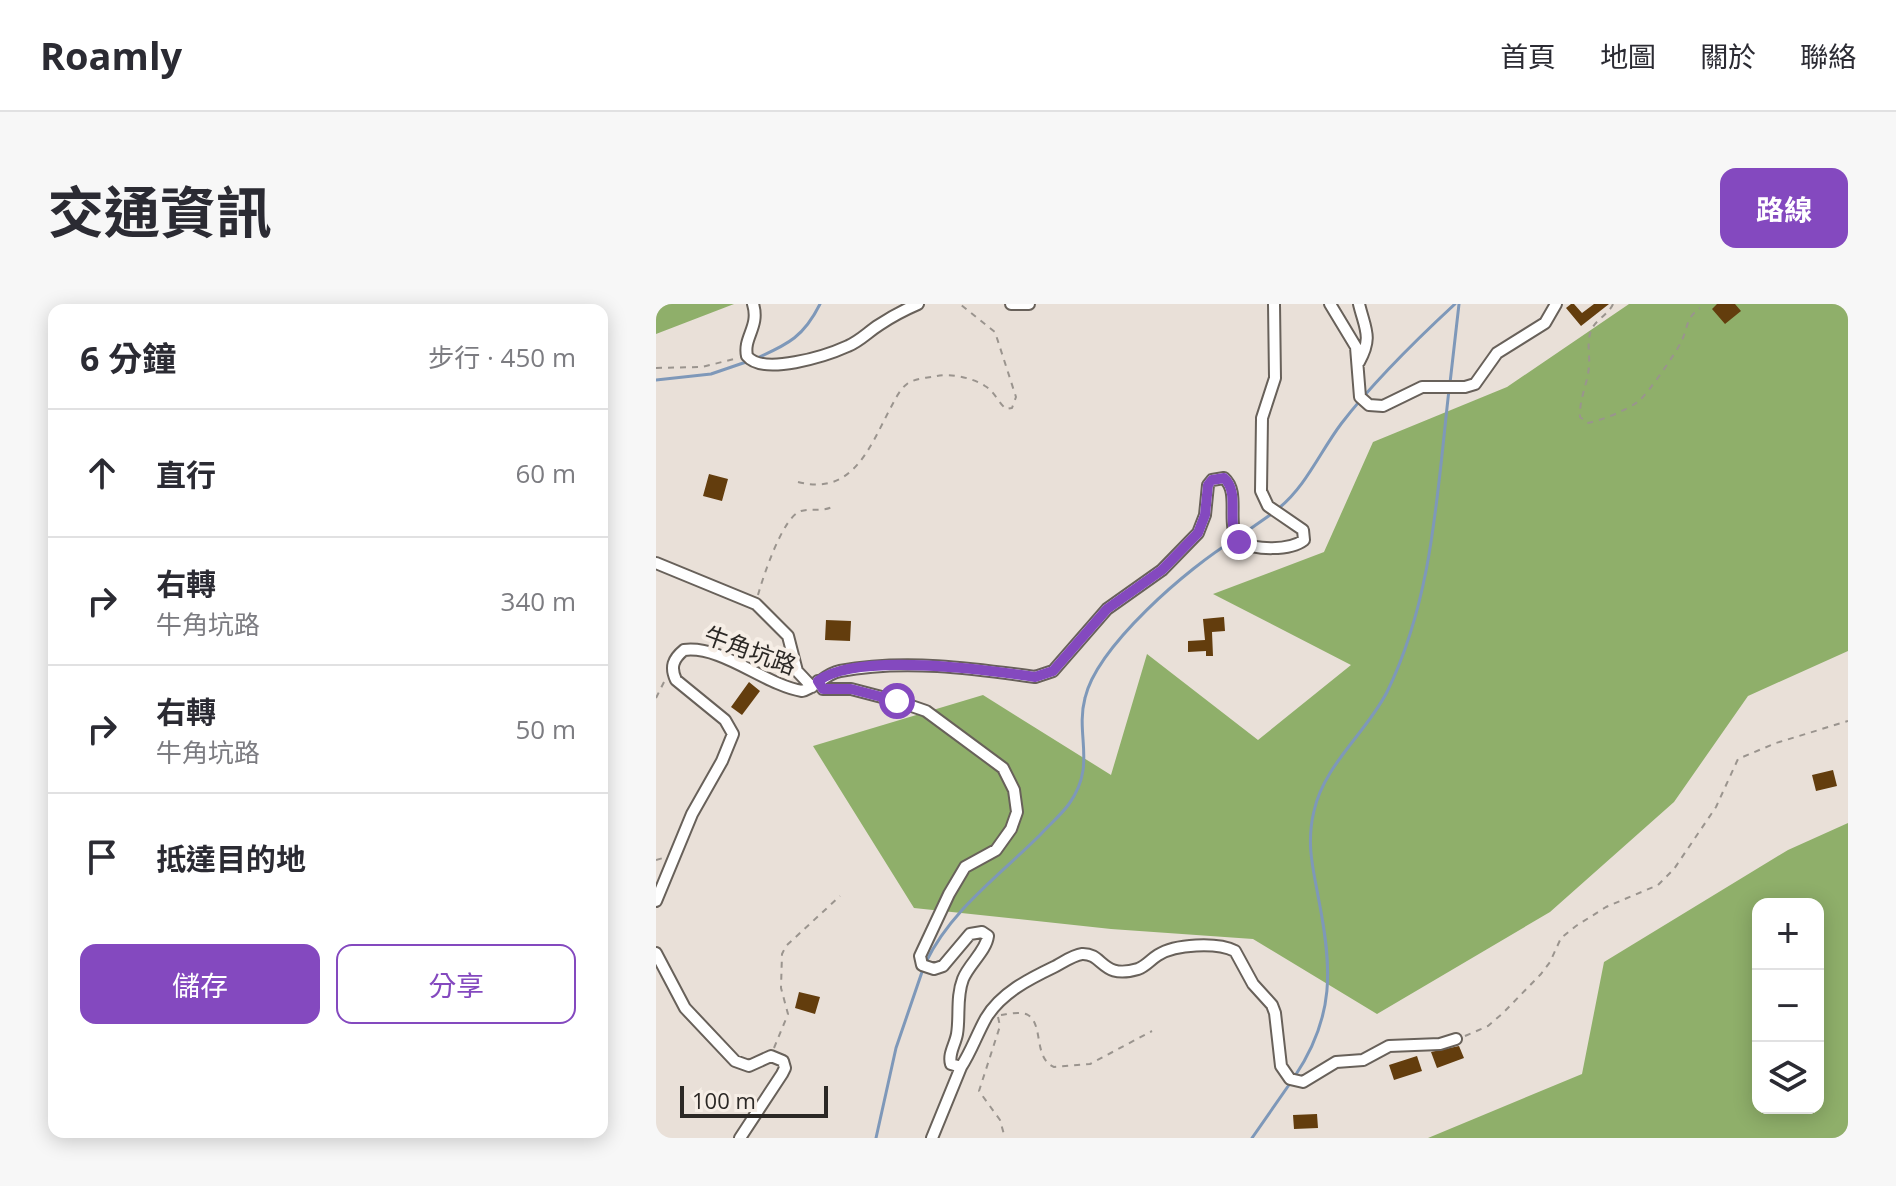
<!DOCTYPE html>
<html lang="zh-TW">
<meta charset="utf-8">
<style>
:root{--surface:#fff;--page:#f7f7f7;--text:#2b2b33;--muted:#7c7c81;--line:#e1e1e2;--accent:#8449bf}
body{margin:0;font-family:"Open Sans","Noto Sans TC",sans-serif;background:var(--page);color:var(--text)}
.controls{position:absolute;right:24px;bottom:24px;display:grid;overflow:hidden;border-radius:16px;box-shadow:0 4px 20px #0003}
.controls button{width:72px;height:72px;display:grid;place-items:center;padding:0;border:0;border-bottom:2px solid var(--line);background:var(--surface);color:var(--text);font:40px sans-serif}
.scale{position:absolute;left:24px;bottom:20px;width:148px;box-sizing:border-box;padding-left:8px;border:4px solid #2b2825;border-top:0;font-size:22px;line-height:28px;white-space:nowrap;color:#2b2825;-webkit-text-stroke:6px #f6eee6;paint-order:stroke}
.stop{position:absolute;width:24px;height:24px;margin:-18px;border:6px solid #8449bf;border-radius:50%;background:#fff}
.stop.end{background:#8449bf;border-color:#fff;box-shadow:0 2px 8px #0008}
.list{margin:0;padding:0;list-style:none}
h2{display:flex;justify-content:space-between;align-items:center;height:104px;margin:0;padding:0 32px;font-size:34px}
h2 small{font-size:26px;font-weight:400;color:var(--muted)}
.list li{display:grid;grid-template-columns:52px 1fr auto;gap:24px;align-items:center;box-sizing:border-box;height:128px;padding:0 32px;border-top:2px solid var(--line)}
.list b{display:block;font-size:30px;white-space:nowrap}
.list p{margin:0;font-size:26px;white-space:nowrap;color:var(--muted)}
.list em{font-size:26px;font-style:normal;color:var(--muted)}
.actions{display:flex;gap:16px;padding:24px 32px}
.actions a{flex:1;padding:18px 0;border:2px solid var(--accent);border-radius:16px;text-align:center;font-size:28px;color:var(--accent)}
.actions .main{background:var(--accent);color:#fff}
.icon{flex:none;width:44px;height:44px;fill:none;stroke:currentColor;stroke-width:2;stroke-linecap:round;stroke-linejoin:round}
.map{position:relative;flex:none;width:1192px;height:834px;overflow:hidden;border-radius:16px}
header{display:flex;align-items:center;gap:48px;box-sizing:border-box;height:112px;padding:0 40px;background:var(--surface);border-bottom:2px solid var(--line)}
header strong{font-size:38px}
nav{display:flex;gap:44px;margin-inline-start:auto;font-size:28px}
.intro{display:flex;align-items:center;justify-content:space-between;box-sizing:border-box;height:192px;padding:0 48px}
h1{margin:0;font-size:56px}
.button{padding:20px 36px;border-radius:16px;background:var(--accent);color:#fff;font-size:28px;font-weight:700}
main{display:flex;gap:48px;padding:0 48px}
aside{flex:1;background:var(--surface);border-radius:16px;box-shadow:0 4px 20px #0003}
.map>svg:first-child{display:block}
</style>
<header>
<strong>Roamly</strong>
<nav><a>首頁</a><a>地圖</a><a>關於</a><a>聯絡</a></nav>
</header>
<div class="intro"><h1>交通資訊</h1><a class="button">路線</a></div>
<main>
<aside>
<h2>6 分鐘<small>步行 · 450 m</small></h2>
<ul class="list">
<li><svg class="icon" aria-label="ahead" viewBox="0 0 24 24"><path d="M12 20V5M6 11l6-6 6 6"/></svg><div><b>直行</b></div><em>60 m</em></li>
<li><svg class="icon" aria-label="right" viewBox="0 0 24 24"><path d="M7 20v-9h11M14 6l5 5-5 5"/></svg><div><b>右轉</b><p>牛角坑路</p></div><em>340 m</em></li>
<li><svg class="icon" aria-label="right" viewBox="0 0 24 24"><path d="M7 20v-9h11M14 6l5 5-5 5"/></svg><div><b>右轉</b><p>牛角坑路</p></div><em>50 m</em></li>
<li><svg class="icon" aria-label="arrive" viewBox="0 0 24 24"><path d="M6 21V4h12l-3 4 3 4H6"/></svg><div><b>抵達目的地</b></div></li>
</ul>
<div class="actions"><a class="main">儲存</a><a>分享</a></div>
</aside>
<div class="map">
<svg width="1192" height="834" viewBox="0 0 1192 834">
<rect width="100%" height="100%" fill="#e9e0d8"/>
<path fill="#8faf6a" fill-rule="evenodd" d="M0,0H78L0,30Z
M973,0H1192V347L1092,392L1018,498L894,608L721,710L597,635L455,625L258,604L157,442L327,391L455,471L491,350L602,436L695,361L557,290L668,248L717,138L851,83Z
M1192,519V834H772L926,770L948,658L1132,546ZM1102,600H1162V804H1102Z"/>
<g fill="none" stroke-linecap="round" stroke-linejoin="round">
<path stroke="#7e98b9" stroke-width="3" d="M101,54C133,40 148,32 164,0
M0,76L55,70L93,57
M794,79L803,0
M623,204C650,182 664,148 685,120C718,77 759,37 799,0
M584,232L617,209
M270,658C295,606 344,571 384,531C393,521 405,511 413,500C441,461 419,432 429,394C441,342 533,263 578,236
M639,772C679,712 676,664 663,597C657,564 650,540 658,507C668,461 710,429 731,388C777,294 781,189 793,86
M220,834L240,744L267,665
M596,834L635,778"/>
</g>
<path fill="#633d0d" d="M915,0H918L926,9L938,0H953L925,22L910,4Z
M1061,0H1079L1085,7L1069,20L1056,5Z
M53,170L72,175L66,197L47,192Z
M568,313L569,327L556,328L557,352H550V347L532,348V337L549,336L547,315Z
M170,316L195,317L194,337L169,336Z
M93,378L104,387L86,411L75,403Z
M1177,466L1181,482L1160,487L1156,471Z
M143,688L164,693L159,710L139,704Z
M803,742L808,754L781,764L775,748Z
M761,752L766,767L738,776L733,761Z
M661,810L662,824L638,825L637,811Z"/>
<g fill="none" stroke-linecap="round" stroke-linejoin="round">
<g stroke="#68615a" stroke-width="14">
<path id="minor" d="M97,0C104,23 87,33 91,52C107,72 170,52 192,42C204,37 212,28 223,21C235,13 248,6 262,0
M355,0H373
M674,0L700,43L704,93L713,101L727,102L766,83H809L819,80L841,49L889,19L900,0
M703,58C717,33 709,25 703,0
M0,259L100,300L132,332L141,367L156,383
M162,377L167,385H195L241,397L270,407L347,464L358,486L361,508L355,525L340,546L309,563L293,590L264,652L266,661L278,665L287,662L314,630L326,628L332,632C330,647 313,660 307,675C300,693 304,712 301,730C299,741 292,750 295,760L305,763C315,748 321,730 330,714C345,689 373,675 398,663C406,659 417,651 426,650C448,649 445,676 482,665C490,662 494,656 502,651C519,640 561,638 579,647L597,680L616,701L619,709L625,762L634,775L647,778L680,758L707,756L733,742L784,740L800,735
M0,597L36,510L66,457L77,430L69,416L20,376C14,363 17,355 28,346C66,341 109,381 146,387C160,384 168,370 184,367C248,355 315,364 379,373L397,367L451,305L506,266L542,229L549,211L552,181L556,176L568,174C585,189 569,219 583,238C599,246 634,247 648,236L647,226L612,202L605,187L606,114L619,74L618,0
M0,649L29,704L79,757L93,762L115,752L127,757L129,764L126,770L84,834
M276,834L305,763"/>
</g>
<path stroke="#9a948e" stroke-width="2" stroke-dasharray="6 6" stroke-linecap="butt" d="M957,0C952,12 937,16 934,30C931,40 934,52 933,62C932,79 923,95 924,113L931,119C947,116 969,107 983,97C992,89 1021,48 1026,36C1033,21 1029,15 1044,4
M0,64L46,63L82,54
M142,178C196,192 213,145 234,105C239,96 243,86 251,80C259,74 271,74 281,72C295,69 317,74 329,82C338,87 342,98 350,105L356,104L360,93L339,28L304,0
M102,291C107,273 127,212 145,207C155,204 165,208 176,203
M0,394L8,378
M0,556L7,554
M345,711C353,710 365,707 372,711C388,721 377,754 398,763L434,760L496,727
M342,713L344,722L323,787L344,816L349,834
M809,732L832,722L847,709L885,670L894,658L905,634L920,622L950,603L1002,581L1018,565L1060,503L1082,455L1120,439L1192,417
M118,744L132,710L125,684L126,650L130,642L184,592"/>
<use href="#minor" stroke="#fff" stroke-width="10"/>
</g>
<g fill="none" stroke-linecap="round" stroke-linejoin="round">
<path stroke="#8449bf" stroke-width="10" d="M241,397L195,385H167L162,377C200,348 332,366 379,373L397,367L451,305L506,266L542,229L549,211L552,181L556,176L568,174C585,189 569,219 583,238"/>
</g>
<g text-anchor="middle" stroke-width="8" stroke-linejoin="round" paint-order="stroke">
<g font-size="24" fill="#2b2825" stroke="#f6eee6">
<text transform="translate(94 347) rotate(20)" y="8">牛角坑路</text>
</g>
</g>
</svg>
<div class="controls">
<button>+</button>
<button>−</button>
<button><svg class="icon" aria-label="layers" viewBox="0 0 24 24"><path d="M12 4l9 5-9 5-9-5zM3 14l9 5 9-5"/></svg></button>
</div>
<div class="scale">100 m</div>
<div class="stop" style="left:241px;top:397px"></div>
<div class="stop end" style="left:583px;top:238px"></div>
</div>
</main>
